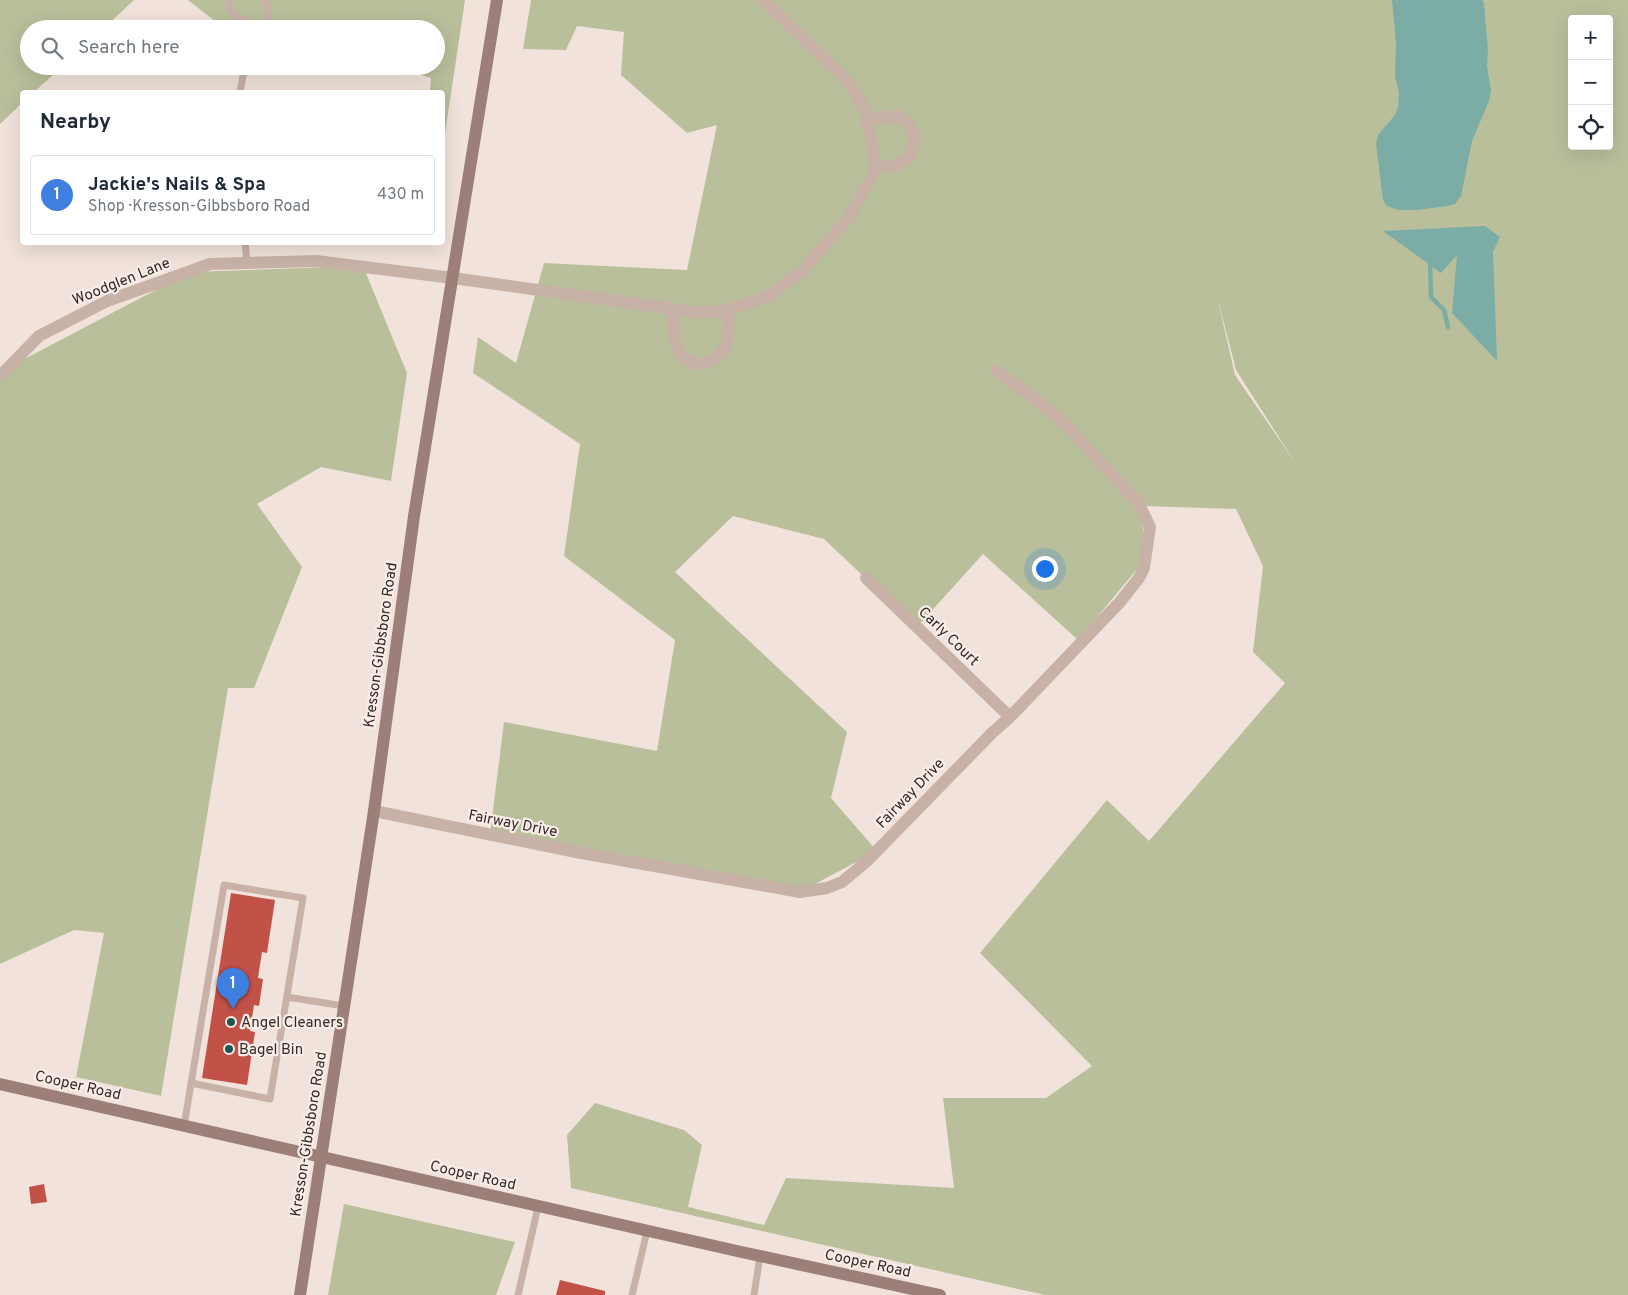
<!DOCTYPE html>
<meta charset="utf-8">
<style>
:root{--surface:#fff;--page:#f2f2f3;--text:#1f2937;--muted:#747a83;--line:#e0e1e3;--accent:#1e554f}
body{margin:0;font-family:Overpass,sans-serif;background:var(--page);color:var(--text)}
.controls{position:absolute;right:15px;top:15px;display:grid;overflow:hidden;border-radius:5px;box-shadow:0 5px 20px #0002}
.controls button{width:45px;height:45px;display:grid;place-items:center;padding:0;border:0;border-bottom:1px solid var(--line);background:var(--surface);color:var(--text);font:25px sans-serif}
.you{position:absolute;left:1044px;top:568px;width:18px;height:18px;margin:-12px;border:4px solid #fff;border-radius:50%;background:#1a73e8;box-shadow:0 0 0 8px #1a73e833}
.badge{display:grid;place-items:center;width:32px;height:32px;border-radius:50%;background:var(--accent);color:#fff;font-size:16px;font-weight:700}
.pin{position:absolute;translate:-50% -41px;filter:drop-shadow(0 1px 2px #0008)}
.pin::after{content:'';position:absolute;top:26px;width:18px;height:15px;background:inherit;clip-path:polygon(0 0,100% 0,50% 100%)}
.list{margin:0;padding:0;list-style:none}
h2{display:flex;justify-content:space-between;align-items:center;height:65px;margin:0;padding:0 20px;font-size:21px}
h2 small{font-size:16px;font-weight:400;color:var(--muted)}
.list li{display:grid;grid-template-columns:32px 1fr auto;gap:15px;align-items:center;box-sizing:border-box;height:80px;margin:0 10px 10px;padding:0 10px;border:1px solid var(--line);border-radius:5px}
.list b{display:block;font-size:19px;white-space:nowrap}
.list p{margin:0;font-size:16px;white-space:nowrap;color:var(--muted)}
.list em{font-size:16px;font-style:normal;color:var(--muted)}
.icon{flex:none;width:28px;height:28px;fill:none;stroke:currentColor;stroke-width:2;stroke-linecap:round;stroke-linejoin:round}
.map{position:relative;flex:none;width:1628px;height:1295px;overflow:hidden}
.search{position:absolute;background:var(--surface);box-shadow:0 5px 20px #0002;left:20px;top:20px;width:425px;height:55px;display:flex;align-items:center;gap:12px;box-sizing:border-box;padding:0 18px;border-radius:28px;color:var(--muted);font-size:19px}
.panel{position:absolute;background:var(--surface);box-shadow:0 5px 20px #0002;left:20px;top:90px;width:425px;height:155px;border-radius:5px}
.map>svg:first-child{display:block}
</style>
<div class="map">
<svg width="1628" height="1295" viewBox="0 0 1628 1295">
<rect width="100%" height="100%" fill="#f1e3db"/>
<path fill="#b9bf9b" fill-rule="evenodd" d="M0,0H134L103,29H29V66H63L34,92H22V103L0,124Z
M188,0H465L443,147L442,92H430L431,78L391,66H436V29H225Z
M531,0H1628V1295H1045L571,1188L567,1135L595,1103L684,1130L702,1145L688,1207L764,1225L786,1178L954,1188L943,1098H1046L1092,1066L980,953L1107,800L1149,841L1285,683L1253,652L1263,566L1236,509L1144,506L1142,563L1078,640L983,554L917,627L824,539L733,516L675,572L847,732L831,798L877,851L798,893L490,834L504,722L657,751L675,640L564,556L580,444L473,373L478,337L516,363L544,263L687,270L717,125L687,133L621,75L624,32L577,26L566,50L523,49ZM1572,19H1609V146H1572ZM1217,296L1236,370L1296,464L1235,375Z
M363,266L407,373L391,481L321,467L257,504L302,567L254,688H228L161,1096L76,1077L104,933L74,930L0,964V381L13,365L190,272Z
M344,1204L515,1242L496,1295H328Z"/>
<path fill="#7bada6" d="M1392,0H1482L1484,3L1488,50L1487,67L1491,90L1489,101L1472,141L1461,196L1455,204L1448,206L1416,210H1398L1387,206L1383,200L1376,144L1378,135L1395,115L1398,107L1399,92L1395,77L1396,44Z
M1485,226L1500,237L1493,252L1497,361L1452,313L1457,255L1441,273L1383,231Z"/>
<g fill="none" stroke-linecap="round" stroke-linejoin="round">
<path stroke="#7bada6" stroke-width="4.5" d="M1430,259L1431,297L1444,310L1448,327"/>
</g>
<path fill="#c25148" d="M231,893L275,900L267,953L262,952L258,978L263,979L259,1006L254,1005L250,1031L255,1032L247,1085L202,1078Z
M44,1184L47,1202L31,1204L29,1187Z
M560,1280L605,1291V1295H556Z"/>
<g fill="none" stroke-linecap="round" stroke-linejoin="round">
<path stroke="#c8b1a7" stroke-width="7" d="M231,0L229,9C242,22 250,24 268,23
M264,0C270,9 270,19 265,29
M240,92L245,66
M245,242L247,263
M287,997L344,1006
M184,1126L224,885L303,898L270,1099L191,1083
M518,1295L538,1207
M632,1295L647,1231
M754,1295L760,1256"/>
<path stroke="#c8b1a7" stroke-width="12" d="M867,119L900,116C918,132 917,135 909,158L893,167L876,165
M674,309C673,320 671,332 675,343C682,364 704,372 719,354C721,351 725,348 726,345C730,335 728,321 728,310
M0,376L39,336L107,301L210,264L316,261L453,278L702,313L728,310L767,297L804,269L849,217L873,175L876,165L865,109L847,80L763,0
M866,578L1010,717
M374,811L576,852L800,892L827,888L842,882L866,862L992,733L1010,717L1120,602L1139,578L1144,568L1150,527L1138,502L1065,424L1039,402L996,371"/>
<path stroke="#9c7f79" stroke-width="12" d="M0,1084L737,1251L940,1295
M300,1295L374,811L414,516L497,0"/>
</g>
<g fill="#1e554f" stroke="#f9ede7" stroke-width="2">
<circle cx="231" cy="1022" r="5"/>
<circle cx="229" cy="1049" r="5"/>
</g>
<g text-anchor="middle" stroke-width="4.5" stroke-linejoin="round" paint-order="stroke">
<g font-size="15" fill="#352927" stroke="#f9ede7">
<text transform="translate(121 281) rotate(-22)" y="5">Woodglen Lane</text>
<text transform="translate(949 636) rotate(44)" y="5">Carly Court</text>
<text transform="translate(380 645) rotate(-82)" y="5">Kresson-Gibbsboro Road</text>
<text transform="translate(910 793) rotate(-46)" y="5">Fairway Drive</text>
<text transform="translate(513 823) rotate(11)" y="5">Fairway Drive</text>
<text transform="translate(78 1085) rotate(13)" y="5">Cooper Road</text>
<text transform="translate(308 1134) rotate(-81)" y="5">Kresson-Gibbsboro Road</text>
<text transform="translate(473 1175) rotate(13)" y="5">Cooper Road</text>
<text transform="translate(868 1263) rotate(12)" y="5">Cooper Road</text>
</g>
<g font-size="15" fill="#352927" stroke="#f9ede7" text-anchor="start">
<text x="241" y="1027">Angel Cleaners</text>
<text x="239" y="1054">Bagel Bin</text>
</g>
</g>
</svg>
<div class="controls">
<button>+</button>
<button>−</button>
<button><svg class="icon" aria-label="locate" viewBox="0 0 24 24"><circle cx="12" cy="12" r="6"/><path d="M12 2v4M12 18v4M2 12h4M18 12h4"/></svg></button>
</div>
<div class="you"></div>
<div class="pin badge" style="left:233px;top:1009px;background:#3f7fe0">1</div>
<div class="search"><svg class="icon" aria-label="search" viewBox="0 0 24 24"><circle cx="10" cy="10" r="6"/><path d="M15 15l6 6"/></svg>Search here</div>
<section class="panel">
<h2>Nearby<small></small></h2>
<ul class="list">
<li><span class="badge" style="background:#3f7fe0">1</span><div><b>Jackie's Nails &amp; Spa</b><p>Shop · Kresson-Gibbsboro Road</p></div><em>430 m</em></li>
</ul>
</section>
</div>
